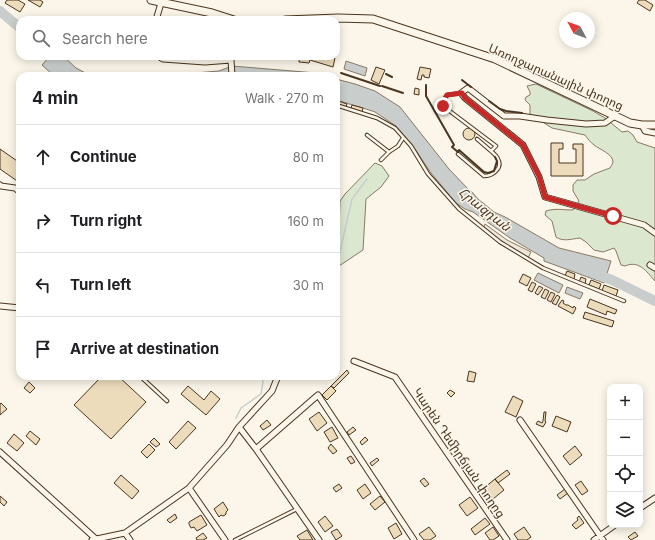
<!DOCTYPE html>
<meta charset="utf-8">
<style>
:root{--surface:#fff;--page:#f6f6f6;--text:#202124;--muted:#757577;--line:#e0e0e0}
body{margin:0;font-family:Inter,"Noto Sans Armenian",sans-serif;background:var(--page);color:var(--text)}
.controls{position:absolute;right:12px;bottom:12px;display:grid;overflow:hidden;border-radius:8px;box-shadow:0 2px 10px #0003}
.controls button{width:36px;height:36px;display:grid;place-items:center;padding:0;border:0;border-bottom:1px solid var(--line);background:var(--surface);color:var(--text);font:20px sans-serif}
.compass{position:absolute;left:559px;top:12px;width:36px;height:36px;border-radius:50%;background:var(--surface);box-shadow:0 2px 10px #0003;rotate:311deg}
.stop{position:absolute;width:12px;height:12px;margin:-9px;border:3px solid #c62828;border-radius:50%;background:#fff}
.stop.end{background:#c62828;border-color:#fff;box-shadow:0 1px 4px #0008}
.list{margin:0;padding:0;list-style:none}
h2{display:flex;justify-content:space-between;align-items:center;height:52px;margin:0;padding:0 16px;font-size:17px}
h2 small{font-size:13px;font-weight:400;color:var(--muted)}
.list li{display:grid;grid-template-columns:26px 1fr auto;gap:12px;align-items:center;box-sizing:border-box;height:64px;padding:0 16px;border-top:1px solid var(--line)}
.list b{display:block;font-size:15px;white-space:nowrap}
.list em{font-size:13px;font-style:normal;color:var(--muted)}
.icon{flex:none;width:22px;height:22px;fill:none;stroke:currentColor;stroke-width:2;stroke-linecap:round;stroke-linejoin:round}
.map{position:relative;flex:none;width:655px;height:540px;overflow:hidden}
.search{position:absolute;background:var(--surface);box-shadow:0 2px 10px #0003;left:16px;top:16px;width:324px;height:44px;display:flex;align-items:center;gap:10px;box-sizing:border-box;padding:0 14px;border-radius:12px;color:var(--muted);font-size:15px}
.panel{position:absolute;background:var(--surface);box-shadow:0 2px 10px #0003;left:16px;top:72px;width:324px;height:308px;border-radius:12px}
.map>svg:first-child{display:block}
</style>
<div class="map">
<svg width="655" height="540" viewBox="0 0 655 540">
<rect width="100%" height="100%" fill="#fbf6e9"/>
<path fill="#dce7d0" stroke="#887966" d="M536,84L593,111L605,118L622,132L628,131L633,135L637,142L655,148V281C646,271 639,260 625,266L621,265L616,251L614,248L603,252L594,250L586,242L580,238C571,239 563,242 556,237L552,221L545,215L546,211C556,208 562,210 573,210L579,201L573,191V185L577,180H585L594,174L610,168C611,166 612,165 613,162C613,154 599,149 594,145C590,142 588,139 585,135L552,128L530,114V105L525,100L526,97L530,95V92L527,86Z
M375,163L382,166L389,176L381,187L366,199L363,250L336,268V251L339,231L340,201L345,194Z"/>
<path fill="#ede7d9" stroke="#887966" d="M485,224L507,240L531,252L528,258L503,243L483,229Z"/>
<path fill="#c9cecd" stroke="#887966" d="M50,56H63L76,68L91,76H55L53,75L42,65Z
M346,61L367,68L365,76L344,69Z
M232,66L316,73L326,76H157L219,71Z
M336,79L355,84L375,91L400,107L449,169L469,190L473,193L478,199L494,212L505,217L559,248L611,261L604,283L544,261V258L510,238L473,212L465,209L456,203L431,173L413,146L396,126L375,112L363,108L336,100Z
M538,273L563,285L559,293L534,280Z
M567,287L583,293L580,299L565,293Z"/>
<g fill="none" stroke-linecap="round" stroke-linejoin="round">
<path stroke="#c9cecd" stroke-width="1.5" d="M336,260L339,256L352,199L367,179
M236,418L241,408L261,394L263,382L262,376"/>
<path stroke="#c9cecd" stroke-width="10" d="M0,11L20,28
M593,273L612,280L655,301"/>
</g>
<path fill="#ecdcbc" stroke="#4a3520" d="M7,0H18L25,4L20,12L5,3Z
M28,0H40L43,2L40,7Z
M639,0H645L653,5L650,11L637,3Z
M265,56H327L335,58L333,67L310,60L309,63L299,62V59L265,57Z
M376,67L385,70L379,84L371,80Z
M420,67L431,69L429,78L424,77V75H422L421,80L417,79Z
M415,88L419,89V95L414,94Z
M336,100L347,104L346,107L336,104Z
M352,105L363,108L362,112L351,108Z
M463 134a6 6 0 1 1 12 0a6 6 0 1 1-12 0Z
M551,143H563V149H559V163H576V149H573V144H583V176H551Z
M0,149L20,163V183L0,169Z
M567,271L575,274L574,279L565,276Z
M523,274L531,278L527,286L519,282Z
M581,277L586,279L585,284L579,282Z
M591,280L601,284L599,289L589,285Z
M532,282L536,284L532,292L528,290Z
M604,285L618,290L616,296L602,291Z
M539,286L543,288L538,295L535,293Z
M545,289L549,291L545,299L541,297Z
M551,292L555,294L551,302L547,300Z
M557,295L560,297L556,305L552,303Z
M590,299L617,310L615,314L607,311L606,315L587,307Z
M562,300L564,301L563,303L566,305H568L573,308L574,306L576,308L573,314L558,306Z
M585,312L614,321L612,327L583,318Z
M347,370L349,373L334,388L331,386Z
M469,371L476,373L474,382L467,381Z
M102,376H118L146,402L111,439L74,405Z
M29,382L35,388L30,393L24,388Z
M188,386L204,400L211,391L220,399L206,415L181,394Z
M331,386L336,391L327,400L322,395Z
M450,390L455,393L451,397L447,393Z
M513,396L523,401L516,417L505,412Z
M1,403L7,409L0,415V404Z
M319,412L327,423L317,431L309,419Z
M544,412H546L545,421L546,422L543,427L536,424L538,421L542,423L543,421Z
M556,416L571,422L567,432L552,426Z
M267,420L271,425L263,430L260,426Z
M188,421L196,428L176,449L169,442Z
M332,427L338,438L330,442L324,432Z
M353,427L356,430L349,435L347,432Z
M30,431L40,439L36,445L26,436Z
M14,434L24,443L17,451L7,443Z
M365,437L368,440L362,445L360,442Z
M154,438L160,444L156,447L150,442Z
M149,444L155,450L147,458L141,452Z
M331,444L337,451L333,454L328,448Z
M575,446L582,455L570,465L563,456Z
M351,456L355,462L351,464L347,458Z
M377,458L379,460L372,466L370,463Z
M507,470L510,474L498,483L495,479Z
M121,475L139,491L132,499L114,483Z
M424,478L429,484L425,487L420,481Z
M495,479L504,490L493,499L484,488Z
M581,481L588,491L582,495L575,485Z
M339,484L342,488L336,492L333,488Z
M365,484L371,493L363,499L357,490Z
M565,489L568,493L560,499L557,495Z
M0,496L7,502L4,506L0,502Z
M380,496L385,502L375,510L370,504Z
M470,497L478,508L467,516L459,505Z
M223,502L228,510L226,512V514L225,515L223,516L221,515L219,517L214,509Z
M175,514L177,518L170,523L167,520Z
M201,515L207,525L197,531L194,527L191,528L189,524V522Z
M325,516L333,526L325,532L318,522Z
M579,516L584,523L576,529L572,525L578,520L577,518Z
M485,518L490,524L475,535L471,529Z
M396,523L402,534L394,539L388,528Z
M429,527L436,536L430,540H424L419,534Z
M493,527L499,536L493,540H490L485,533Z
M524,527L531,537L527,540H518L514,534Z
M337,529L342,536L336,540L331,532Z
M307,530L313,540H300L297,536Z
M635,532L638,536L631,540L628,537Z
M203,533L207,538L203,540H197L196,538Z"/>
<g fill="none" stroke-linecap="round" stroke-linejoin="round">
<g stroke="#4a3520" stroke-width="4.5">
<path id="service" d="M336,105L377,118L395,128L411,146L428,174L459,209L500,242L543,268L624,301
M367,135L389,152
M477,139L491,151
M458,154L484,176C493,176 503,168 498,159C497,156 493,153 491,151L496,146L443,106L444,100L447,95L461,93
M381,160L389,152L398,146L403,138
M140,376L167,401
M235,540L297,509"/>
</g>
<g stroke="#4a3520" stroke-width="7">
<path id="minor" d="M156,20L161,3
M158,56L163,59L205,62L231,60L232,76
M615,116L605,123L586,124L547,120L520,116H504L468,88L461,93L465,98L523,145L539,177L545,197L644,225L655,233
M642,125L645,131L655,133
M0,185L1,186L15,188L20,192
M650,265L655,268
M0,306L20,308
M354,361L395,377L507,540
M520,420L603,540
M239,427L256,449L319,540
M256,449L318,395L414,540
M0,452L96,539
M189,488L225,540
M640,508L655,498
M125,533L130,540
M92,540L125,533L189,488L227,445L239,427L272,391L278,376
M594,540L615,525"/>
</g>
<g stroke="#4a3520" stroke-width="9">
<path id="secondary" d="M151,0L212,13L234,20
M285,20L338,18L373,19L495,59L630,123L642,125H655"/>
</g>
<use href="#service" stroke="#fbf6e9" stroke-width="2.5"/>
<use href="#minor" stroke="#fbf6e9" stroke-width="5"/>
<use href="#secondary" stroke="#fbf6e9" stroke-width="7"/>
<path stroke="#4a3520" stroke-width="2" d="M341,73L380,86
M386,74L392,77
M462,80L471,87
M426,85V96L454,145L452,147L458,152L459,150L484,172L488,173L494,171L497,161L495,157
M382,86L403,93
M489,101L500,109L506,111L522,113"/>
</g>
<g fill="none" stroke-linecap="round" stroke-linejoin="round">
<path stroke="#c62828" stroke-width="5" d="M443,106L444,100L447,95L462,93L465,98L523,145L539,176L545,197L613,216"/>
</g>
<g text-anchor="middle" stroke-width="3" stroke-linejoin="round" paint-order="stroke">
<g font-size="12" fill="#4a3520" stroke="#fbf6e9">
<text transform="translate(556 77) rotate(24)" y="4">Առողջարանային փողոց</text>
<text transform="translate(459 453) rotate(56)" y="4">Կարեն Դեմիրճյան փողոց</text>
</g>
<g font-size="13" font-style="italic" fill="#4a3520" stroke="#fbf6e9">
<text transform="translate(485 209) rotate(38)" y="5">Հրազդան</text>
</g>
</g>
</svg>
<div class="controls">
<button>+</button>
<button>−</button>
<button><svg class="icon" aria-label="locate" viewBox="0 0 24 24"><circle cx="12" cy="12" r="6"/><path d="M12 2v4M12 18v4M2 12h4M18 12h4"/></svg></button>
<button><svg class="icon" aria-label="layers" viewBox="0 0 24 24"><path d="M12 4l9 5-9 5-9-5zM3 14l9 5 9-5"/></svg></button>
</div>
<svg class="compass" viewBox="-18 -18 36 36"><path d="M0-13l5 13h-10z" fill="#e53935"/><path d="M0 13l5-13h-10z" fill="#757577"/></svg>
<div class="stop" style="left:613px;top:216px"></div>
<div class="stop end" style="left:443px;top:106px"></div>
<div class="search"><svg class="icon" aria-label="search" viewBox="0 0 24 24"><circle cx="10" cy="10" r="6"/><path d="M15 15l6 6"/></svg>Search here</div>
<section class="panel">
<h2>4 min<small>Walk · 270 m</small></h2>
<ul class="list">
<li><svg class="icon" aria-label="ahead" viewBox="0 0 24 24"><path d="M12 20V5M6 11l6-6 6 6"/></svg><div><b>Continue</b></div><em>80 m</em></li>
<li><svg class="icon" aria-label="right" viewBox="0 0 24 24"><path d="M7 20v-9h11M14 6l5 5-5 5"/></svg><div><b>Turn right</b></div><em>160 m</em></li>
<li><svg class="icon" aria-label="left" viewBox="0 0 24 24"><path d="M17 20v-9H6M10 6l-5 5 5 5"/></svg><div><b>Turn left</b></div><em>30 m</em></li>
<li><svg class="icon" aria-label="arrive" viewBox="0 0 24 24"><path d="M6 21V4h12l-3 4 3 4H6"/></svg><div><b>Arrive at destination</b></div></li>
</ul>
</section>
</div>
